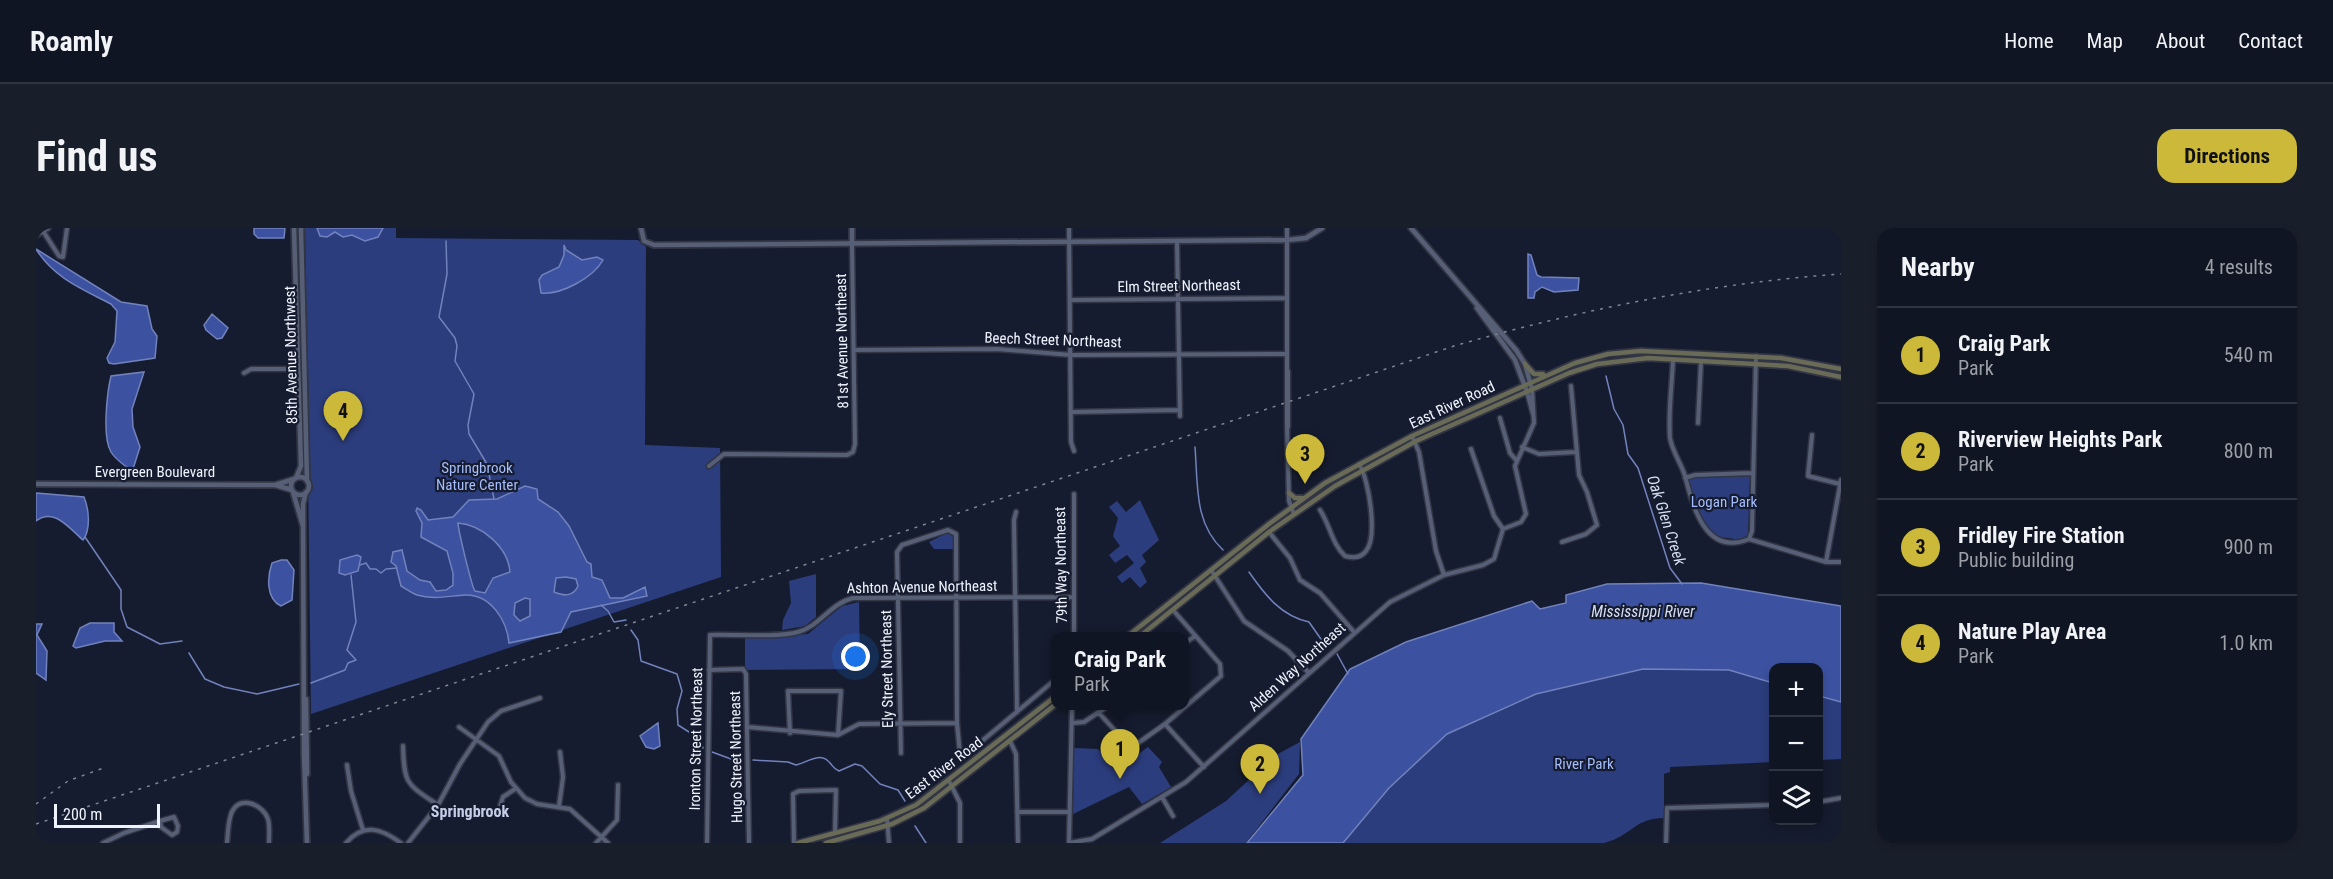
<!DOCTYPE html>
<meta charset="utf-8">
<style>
:root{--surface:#101523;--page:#191e2b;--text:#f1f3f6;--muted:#9c9fa6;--line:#303441;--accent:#ccb939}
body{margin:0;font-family:"Roboto Condensed",sans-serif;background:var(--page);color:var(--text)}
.controls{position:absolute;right:18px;bottom:18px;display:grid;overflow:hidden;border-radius:12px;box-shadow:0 3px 9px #0003}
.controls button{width:54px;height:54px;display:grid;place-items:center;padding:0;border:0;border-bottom:2px solid var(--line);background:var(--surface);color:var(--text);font:30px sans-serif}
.scale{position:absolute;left:18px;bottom:15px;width:106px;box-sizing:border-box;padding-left:6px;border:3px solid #eff3fe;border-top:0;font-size:16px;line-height:21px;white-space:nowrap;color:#eff3fe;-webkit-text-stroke:4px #161c2f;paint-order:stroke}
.you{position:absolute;left:820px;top:429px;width:21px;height:21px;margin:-15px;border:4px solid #fff;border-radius:50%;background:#1a73e8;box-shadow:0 0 0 9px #1a73e833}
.badge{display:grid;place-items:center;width:39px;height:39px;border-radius:50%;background:var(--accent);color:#111;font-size:20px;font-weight:700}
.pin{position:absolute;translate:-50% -50px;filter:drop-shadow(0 2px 3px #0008)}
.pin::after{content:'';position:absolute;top:32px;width:21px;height:18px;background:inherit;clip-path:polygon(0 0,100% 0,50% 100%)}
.popup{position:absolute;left:1015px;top:404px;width:138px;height:78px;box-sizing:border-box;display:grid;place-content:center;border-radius:12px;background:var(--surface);filter:drop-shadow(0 2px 4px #0005);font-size:20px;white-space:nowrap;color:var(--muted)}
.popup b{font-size:22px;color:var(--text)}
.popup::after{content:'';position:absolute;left:50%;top:100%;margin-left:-12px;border:12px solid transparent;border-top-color:var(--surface)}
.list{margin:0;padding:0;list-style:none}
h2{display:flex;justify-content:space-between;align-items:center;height:78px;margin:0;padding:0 24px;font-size:26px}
h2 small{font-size:20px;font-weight:400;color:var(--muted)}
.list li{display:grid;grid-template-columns:39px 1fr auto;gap:18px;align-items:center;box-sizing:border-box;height:96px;padding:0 24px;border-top:2px solid var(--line)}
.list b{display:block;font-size:22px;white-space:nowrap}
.list p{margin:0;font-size:20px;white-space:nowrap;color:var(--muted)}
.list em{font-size:20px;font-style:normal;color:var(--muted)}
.icon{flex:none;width:33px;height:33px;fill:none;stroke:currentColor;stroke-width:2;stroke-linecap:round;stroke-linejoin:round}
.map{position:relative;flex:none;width:1805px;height:615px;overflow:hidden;border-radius:18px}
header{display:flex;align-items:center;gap:36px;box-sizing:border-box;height:84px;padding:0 30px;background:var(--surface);border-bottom:2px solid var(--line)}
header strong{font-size:28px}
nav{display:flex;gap:33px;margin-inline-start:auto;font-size:21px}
.intro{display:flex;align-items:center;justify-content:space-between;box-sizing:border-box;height:144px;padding:0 36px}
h1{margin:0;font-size:42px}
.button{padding:15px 27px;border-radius:18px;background:var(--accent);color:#111;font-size:21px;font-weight:700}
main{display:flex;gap:36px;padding:0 36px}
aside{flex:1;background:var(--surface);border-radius:18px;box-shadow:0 3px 9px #0003}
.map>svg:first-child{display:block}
</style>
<header>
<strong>Roamly</strong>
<nav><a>Home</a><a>Map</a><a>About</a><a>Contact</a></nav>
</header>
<div class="intro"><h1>Find us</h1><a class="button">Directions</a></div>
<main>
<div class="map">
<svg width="1805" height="615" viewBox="0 0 1805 615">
<rect width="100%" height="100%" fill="#161c2f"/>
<path fill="#2c3d7d" d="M269,0H360V10L602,12L610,19L609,217L684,220L685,349L275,486Z
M1712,247L1714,249L1712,307L1704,312C1696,310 1683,310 1676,305C1668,298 1652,261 1653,252L1661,248Z
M1104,272L1123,312L1106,327L1110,334L1104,340L1111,354L1104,360L1094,349L1086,355L1081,349L1098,335L1091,327L1079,335L1073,327L1084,318L1077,308L1082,290L1073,279L1081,273L1090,284Z
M913,304L917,307L918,321H898L893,314Z
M780,346V389L769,398L746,402L747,392L755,375L753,353Z
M823,374L824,441L709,442V410L772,406L806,378Z
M1607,441L1693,442L1737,455V534L1634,539V544L1628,546V590C1598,590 1596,608 1568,615H1307L1353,560L1411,506L1500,466Z
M1782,467L1805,474V531L1783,532Z
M1264,514L1263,546L1210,615H1124L1190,573L1240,527Z
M1112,519L1126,534L1123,539L1135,559L1106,576L1093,559L1037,586L1038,520L1062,521L1080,542Z"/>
<path fill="#3c52a0" stroke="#7282bc" stroke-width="1.5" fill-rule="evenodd" d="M218,0H249L248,10H222L218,6Z
M281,0H347L342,9L329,13L316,7L307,9L299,4L291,9L284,8Z
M528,17L530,22L546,32L561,29L567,32C557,50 525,67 505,65L503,52L506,47L523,39L528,27Z
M0,21L85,74L111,78L116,101L121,108L119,130L78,136L73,135L71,130L79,114L81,83L75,76C46,61 18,50 0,21Z
M1492,26L1495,27L1501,47L1505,49L1543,50L1542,62L1518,64L1506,59L1499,64L1498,70H1492Z
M176,86L192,100L186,110L181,111L170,102L168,97Z
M108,144L96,181L97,199L104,219L97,241H93C87,236 79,231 75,224C66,209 71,165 75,148Z
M489,258L501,261L502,271L522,284L533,298L551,334L555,336L556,349L566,352L574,370H587L609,359L611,368L535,384L525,404L473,415C471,393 455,366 429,367C413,368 397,372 381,367C376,365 370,361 365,358L360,338L355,334L357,324L366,322L371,343L384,352L394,354L400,363L410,362L417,357V345L411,323L385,309L386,295L380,283L381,280L385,282L392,292L417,289L433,272L461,271ZM422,295C446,297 472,319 474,344L457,350L449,365L439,363C436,360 422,301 422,295ZM530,349L540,351L542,358C537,369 528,368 518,364L520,350ZM489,370L494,371V388L484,393L478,387L479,375Z
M0,265L48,269C53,281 55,302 47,312C33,300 18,279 0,293Z
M321,327L325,329L322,343L309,347L303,345L304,332Z
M245,332H251L258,342L256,372L245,378C230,371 231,349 236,335Z
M1665,355L1805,378V474L1783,468L1782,440H1738L1737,455L1693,442L1607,441L1500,466L1411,506L1353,560L1307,615H1211L1267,547L1265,511L1314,441L1370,414L1496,373L1504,381L1530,375V367L1571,356Z
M54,395H78V404L86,413H69L40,420L37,418L44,400Z
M0,396H6L1,407L11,423L10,452L0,445Z
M622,495L624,518L618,521L610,519L604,508Z"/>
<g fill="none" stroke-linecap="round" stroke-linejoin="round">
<path stroke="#7282bc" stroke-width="1.5" d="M410,13L411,46L403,89L419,110L421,118L419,133L438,166L432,197L433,206L451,236L458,271
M1570,148L1578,181L1587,197L1592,226L1602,240L1634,340L1646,356
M1159,219C1162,257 1158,295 1187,322
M49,309L85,362V381L91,399L124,416L146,413
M324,337L330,335L334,341H340L345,345L350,341L361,340
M1213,344C1229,367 1245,388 1273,394L1287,414L1294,417
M565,377L572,383L578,394L590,392
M595,402L602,412L605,433L641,446L646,463L641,481L642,497L664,511L667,520
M1300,424L1312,446
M153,425L169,451L188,459L221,466L263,456
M275,455L309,442L312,435L320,432L311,422L320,394L315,347
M676,524L706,535
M717,532L752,534L760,537C770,535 783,524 792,533C797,537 796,540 803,543L819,536L826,538L844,556L862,562L869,573
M879,598L890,615"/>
<g stroke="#323544" stroke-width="7">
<path id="minor" d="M1033,0L1035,214L1038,223
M1251,0V196L1253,273L1258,286
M7,3L23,28L27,29L31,0
M1141,13L1144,188
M1034,72L1251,70
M818,122L961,121L1035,127L1251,126
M1637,132C1636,157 1632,184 1634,210C1636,223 1645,235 1649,248C1657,278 1669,329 1713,311L1716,303L1720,128
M1252,143V199
M208,145L215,141H261
M1491,164L1497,186
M1035,184L1143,182
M1464,190L1474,225L1480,232
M1662,195L1665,133
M1776,207L1772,248L1804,256
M1376,208L1383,224L1400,323L1408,347
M1486,219L1503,226L1539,224
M1435,221L1458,288L1467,301
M673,238L688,226L811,227L817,224L819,216L816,17
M1649,250L1659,247L1717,245
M1038,266V408
M1284,282C1294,297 1296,316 1309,328C1316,330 1325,330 1330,323C1342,309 1333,251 1323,236
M980,284L978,292L981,484
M1233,304L1254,330L1264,352L1284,365L1318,404
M1713,311L1790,334H1805
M1526,314L1550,306L1561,297L1551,264L1543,247L1535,158
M1790,334L1805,252
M1175,342L1208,393L1252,423L1273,445
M1148,416L1159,408
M673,442L707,441L710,446L713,615
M1063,485L1095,520L1129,496L1185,448L1184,436L1137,382
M1036,495L1048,494L1072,478
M1129,496L1168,539
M423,499L463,528L475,554L489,570L501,576L534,581L572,615
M712,499L802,507L823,496L921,495
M754,505L752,463H805L802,507
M974,513L980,526L982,615
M367,518C368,557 371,556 402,577
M865,525L861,324L866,317L912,302L920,306L921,495L924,526L934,523L1020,451
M311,537L315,563L327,602
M913,553L924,575V615
M1126,569L1137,588
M1782,574L1805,570
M523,578L527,549L524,524
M463,582L467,569L479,561
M981,584H1034
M138,589L142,598L141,604L136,607L125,599L124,593Z
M851,590L853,615
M67,615L88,605L124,593
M191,615C192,606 192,589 197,582C206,567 228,578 232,591C234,598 233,607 233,615
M310,615C328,594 346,601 365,615
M372,615L402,577L424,536L452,494L465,483L504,470
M560,615L581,592L582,557
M671,615L674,407C698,406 740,410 762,404C784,398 795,375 817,370L1038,369
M758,615L757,566L763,563L800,562L799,605
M1033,615L1056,611L1150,554L1354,374L1408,347L1447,337L1458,331L1467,301L1485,294L1490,286L1479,238L1498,195L1496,161
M1033,615L1036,478
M1630,615L1631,580L1738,577"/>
</g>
<g stroke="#323544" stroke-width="8">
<path id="tertiary" d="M258,0L265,238L260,250
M265,0L271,253
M605,0L608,13L618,17L1251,12L1270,10L1286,0
M1375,0L1480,122L1489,136L1496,161
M0,7L12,0
M816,17V0
M1441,80L1479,132L1491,164
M255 258a9 9 0 1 1 18 0a9 9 0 1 1-18 0Z
M0,256L239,257L256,262
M239,257L258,251
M257,264L267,298
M270,264L267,276L268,527L271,615
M270,471L271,546"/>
</g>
<g stroke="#323544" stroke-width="8">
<path id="secondary" d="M1489,136L1498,146H1507
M1253,265L1259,270H1266
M1092,408L1233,296L1289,255L1376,208L1539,135L1572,126L1605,123L1745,130L1805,141
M1104,408L1233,304L1299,258L1380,213L1533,145L1561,136L1612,130L1752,138L1805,149
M762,615L844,593L880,577L1020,468
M790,615L856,596L888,580L1020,476"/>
</g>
<use href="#minor" stroke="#565f75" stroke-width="4"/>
<use href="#tertiary" stroke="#565f75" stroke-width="4.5"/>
<use href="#secondary" stroke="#696b57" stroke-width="4.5"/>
<path stroke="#808594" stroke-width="1.5" stroke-dasharray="3 6" stroke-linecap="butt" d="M0,576L32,553L70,539
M0,596L1418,118C1544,82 1674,55 1805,46"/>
</g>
<g text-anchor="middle" stroke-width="4.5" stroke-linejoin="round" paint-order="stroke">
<g font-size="15" fill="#eff3fe" stroke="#161c2f">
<text transform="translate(1143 58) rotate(-1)" y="5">Elm Street Northeast</text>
<text transform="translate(1017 112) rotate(2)" y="5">Beech Street Northeast</text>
<text transform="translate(806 113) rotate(-91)" y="5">81st Avenue Northeast</text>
<text transform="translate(255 127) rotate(-91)" y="5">85th Avenue Northwest</text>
<text transform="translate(1416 177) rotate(-25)" y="5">East River Road</text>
<text x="119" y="249">Evergreen Boulevard</text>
<text transform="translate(1025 337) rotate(-91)" y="5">79th Way Northeast</text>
<text transform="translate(886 359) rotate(-1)" y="5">Ashton Avenue Northeast</text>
<text transform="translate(1261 439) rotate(-42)" y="5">Alden Way Northeast</text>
<text transform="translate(851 441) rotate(-91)" y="5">Ely Street Northeast</text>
<text transform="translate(660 511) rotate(-89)" y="5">Ironton Street Northeast</text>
<text transform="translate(700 529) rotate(-91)" y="5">Hugo Street Northeast</text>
<text transform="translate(908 540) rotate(-37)" y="5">East River Road</text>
</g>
<g font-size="15" fill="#a6bdfd" stroke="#161c2f">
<text x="441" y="245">Springbrook<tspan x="441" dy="17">Nature Center</tspan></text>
<text x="1688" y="279">Logan Park</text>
<text x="1548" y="541">River Park</text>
</g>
<g font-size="16" font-style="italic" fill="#d6def4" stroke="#161c2f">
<text transform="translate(1631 292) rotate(72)" y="6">Oak Glen Creek</text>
<text x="1607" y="389">Mississippi River</text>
</g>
<g font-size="16" font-weight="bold" fill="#c4cee8" stroke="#161c2f">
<text x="434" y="589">Springbrook</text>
</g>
</g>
</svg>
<div class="controls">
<button>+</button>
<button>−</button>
<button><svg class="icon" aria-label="layers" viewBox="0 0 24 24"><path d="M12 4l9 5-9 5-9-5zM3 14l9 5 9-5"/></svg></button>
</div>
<div class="scale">200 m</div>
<div class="you"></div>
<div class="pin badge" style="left:1084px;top:551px">1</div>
<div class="popup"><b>Craig Park</b>Park</div>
<div class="pin badge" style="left:1224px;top:566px">2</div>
<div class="pin badge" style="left:1269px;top:256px">3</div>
<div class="pin badge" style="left:307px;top:213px">4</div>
</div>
<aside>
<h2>Nearby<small>4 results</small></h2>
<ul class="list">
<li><span class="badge">1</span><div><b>Craig Park</b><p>Park</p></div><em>540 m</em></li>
<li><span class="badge">2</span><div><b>Riverview Heights Park</b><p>Park</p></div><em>800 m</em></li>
<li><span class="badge">3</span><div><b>Fridley Fire Station</b><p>Public building</p></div><em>900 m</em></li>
<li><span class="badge">4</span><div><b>Nature Play Area</b><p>Park</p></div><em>1.0 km</em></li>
</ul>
</aside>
</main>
